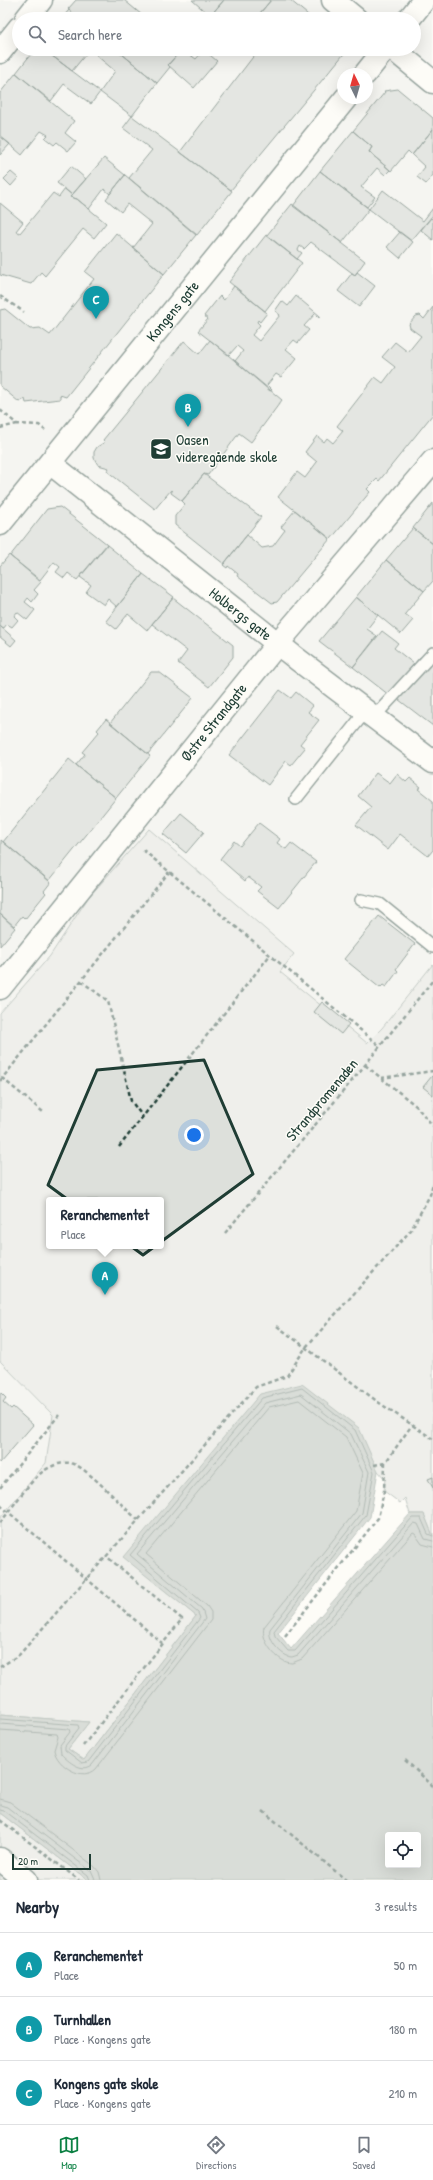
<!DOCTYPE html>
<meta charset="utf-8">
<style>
:root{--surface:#fff;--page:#f2f2f3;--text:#1f2937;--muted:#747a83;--line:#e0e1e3;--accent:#0b8043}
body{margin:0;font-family:"Patrick Hand",sans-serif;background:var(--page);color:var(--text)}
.controls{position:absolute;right:12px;bottom:12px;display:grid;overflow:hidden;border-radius:4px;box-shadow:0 4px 16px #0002}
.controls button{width:36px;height:36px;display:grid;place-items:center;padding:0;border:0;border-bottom:1px solid var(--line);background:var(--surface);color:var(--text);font:20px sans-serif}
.compass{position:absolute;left:337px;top:68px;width:36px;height:36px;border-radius:50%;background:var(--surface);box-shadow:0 4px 16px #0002;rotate:355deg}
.scale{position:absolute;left:12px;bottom:10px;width:79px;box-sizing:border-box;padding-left:4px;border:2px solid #1f3d34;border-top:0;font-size:11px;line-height:14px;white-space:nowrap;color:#1f3d34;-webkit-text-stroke:3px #fdfcf7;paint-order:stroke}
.you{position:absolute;left:194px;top:1135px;width:14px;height:14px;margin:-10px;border:3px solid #fff;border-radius:50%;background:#1a73e8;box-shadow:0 0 0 6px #1a73e833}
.badge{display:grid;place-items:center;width:26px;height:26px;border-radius:50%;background:var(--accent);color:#fff;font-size:13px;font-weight:700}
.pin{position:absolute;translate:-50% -33px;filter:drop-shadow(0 1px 2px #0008)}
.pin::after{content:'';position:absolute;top:21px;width:14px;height:12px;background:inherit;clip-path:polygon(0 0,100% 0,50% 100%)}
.popup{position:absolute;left:46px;top:1197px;width:118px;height:52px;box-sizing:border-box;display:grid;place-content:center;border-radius:4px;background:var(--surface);filter:drop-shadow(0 1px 3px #0005);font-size:13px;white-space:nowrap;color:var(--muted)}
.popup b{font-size:15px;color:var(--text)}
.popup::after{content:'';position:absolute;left:50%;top:100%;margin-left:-8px;border:8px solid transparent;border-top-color:var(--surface)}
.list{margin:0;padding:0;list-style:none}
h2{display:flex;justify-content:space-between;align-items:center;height:52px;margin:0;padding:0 16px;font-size:17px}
h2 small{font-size:13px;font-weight:400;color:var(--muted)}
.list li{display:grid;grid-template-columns:26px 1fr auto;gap:12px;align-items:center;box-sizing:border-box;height:64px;padding:0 16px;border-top:1px solid var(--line)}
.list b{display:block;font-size:15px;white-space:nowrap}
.list p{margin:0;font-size:13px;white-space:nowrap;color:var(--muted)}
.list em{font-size:13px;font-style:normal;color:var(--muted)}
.icon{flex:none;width:22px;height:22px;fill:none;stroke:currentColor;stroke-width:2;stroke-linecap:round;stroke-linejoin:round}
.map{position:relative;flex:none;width:433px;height:1880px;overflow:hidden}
.search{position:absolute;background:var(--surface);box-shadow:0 4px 16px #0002;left:12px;right:12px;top:12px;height:44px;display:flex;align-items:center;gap:10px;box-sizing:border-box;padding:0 14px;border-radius:22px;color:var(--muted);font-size:15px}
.sheet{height:244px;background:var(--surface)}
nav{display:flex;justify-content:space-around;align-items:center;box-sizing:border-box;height:56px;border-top:1px solid var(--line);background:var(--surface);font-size:11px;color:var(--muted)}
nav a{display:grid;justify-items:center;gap:2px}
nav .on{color:var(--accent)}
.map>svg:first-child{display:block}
</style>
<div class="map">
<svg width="433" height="1880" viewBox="0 0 433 1880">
<rect width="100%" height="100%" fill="#fdfcf7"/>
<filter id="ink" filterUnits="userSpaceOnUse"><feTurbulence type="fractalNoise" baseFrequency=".025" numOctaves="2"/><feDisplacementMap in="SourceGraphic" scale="8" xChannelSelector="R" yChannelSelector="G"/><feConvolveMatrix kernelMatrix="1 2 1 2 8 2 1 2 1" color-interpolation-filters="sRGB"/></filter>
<g filter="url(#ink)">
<path fill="#eceee9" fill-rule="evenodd" d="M0,0H433V964L382,1028L231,1179L150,829L88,898L50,956L0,1013ZM19,19H414V49H19ZM343,74H367V98H343Z
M0,1361L53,1415L46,1463L0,1518Z"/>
<path fill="#dde0db" stroke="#7e8e88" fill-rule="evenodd" d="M149,829L294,954L280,972L367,1043L382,1028L433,964V1536L424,1514H410L405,1498L400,1503L384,1491L385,1479L378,1471L124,1557L196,1616L84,1760L68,1749L89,1722L0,1715V1518L46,1463L53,1415L0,1361V1013L50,956L88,898ZM49,1200H161V1246H49Z
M0,1813L88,1880H0Z"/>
<path fill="#aeb8b1" stroke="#75877f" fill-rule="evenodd" d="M302,1384L359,1428L378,1471L370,1517L278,1633L291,1649L410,1514H424L433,1536V1880H88L0,1813V1715L89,1722L68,1749L84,1760L196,1616L123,1557L260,1394ZM388,1835H418V1865H388Z"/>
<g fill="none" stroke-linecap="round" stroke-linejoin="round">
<path stroke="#586e66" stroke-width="1" d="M0,1719L78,1725L79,1728L65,1746V1750L82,1763L88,1762L200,1618L198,1613L130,1555L262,1398L302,1388L355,1430L374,1472L366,1515L274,1631L275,1636L288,1651H295L412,1518H421L428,1534L433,1536
M0,1724L69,1729L70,1732L60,1745L61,1754C69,1762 82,1773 92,1765L205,1619L202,1609L137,1554L265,1403L301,1394L351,1434L369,1472L362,1513L270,1629C267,1640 282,1657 292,1657L298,1655L414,1523L418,1524L425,1539L433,1541
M0,1730L57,1734L58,1737L54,1750C57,1766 83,1782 96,1769L211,1620V1612L207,1606L146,1554L269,1407L299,1400L346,1437L363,1473L356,1511L264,1627C260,1641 278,1663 292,1663L302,1659L413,1533L415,1534L422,1544L433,1547
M0,1799L10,1802L94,1866L99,1872L101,1880
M0,1805L7,1807L91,1871L95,1880
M0,1810L4,1811L88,1875L90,1880"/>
</g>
<path fill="#c6cdc7" stroke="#1f3d34" d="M76,0H124L142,15L140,19H80L68,9Z
M192,0H224L210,16Z
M224,0H271L255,19H214L210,16Z
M271,0H290L313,19H255Z
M69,10L80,19H61Z
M35,49H43L100,92L91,104L64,84L51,101L16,73Z
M43,49H90L72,71Z
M95,49H116L157,83L132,116L100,92L115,71L97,56Z
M116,49H182L168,65L170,67L157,83Z
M182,49L196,59L204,50L217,61L194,88L168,65Z
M259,49H348L231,190L180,152Z
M16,73L74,121L65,133L76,142L68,151L57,142L54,145L45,138L48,135L41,131L22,155L0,136V93Z
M398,89L433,118V129L412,155L408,151L391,171L369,152L372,147L353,131L385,92L384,91Z
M132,116L232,191L197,235L129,178L152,150L123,128Z
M433,129V175L426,184L417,177L425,167L412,155Z
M353,131L372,147L369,152L390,170L385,175L377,168L361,187L375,197L367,207L320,171Z
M0,136L10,144L0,155Z
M104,158L125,175L110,194L104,189L89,209L77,199L70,197Z
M71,166L86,179L72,195L57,183Z
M320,171L369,209L342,243L293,206Z
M11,172L18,178L11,186L4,179Z
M125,175L196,235L164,274L133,248L152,224L127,204L121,212L106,199Z
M65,189L72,195L70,197L77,199L106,223L94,238L83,229L45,276L41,272L31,284L0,275V203L23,222L16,231L20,233L53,193L59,197Z
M383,190L423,221L433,208V215L411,241L369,209Z
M292,204L365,261L355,275L311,242L304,249L300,246L298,250L302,253L297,259L267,235Z
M431,218L433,220V240L421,230Z
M400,232L413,242L400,258L387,247Z
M116,233L164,274L66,397L60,395V399L26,403L25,399L19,402L0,386V310L5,309L30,329L40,328L50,335L94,279L85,272Z
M266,235L302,263L265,311L229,282Z
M357,272L375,286L359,307L338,291L352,273L355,275Z
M234,286L267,313L260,322L258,320L257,322L260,325L252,335L259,341L280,315L275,311L282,301L288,306L296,296L320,316L319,318L315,314L304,326L309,330L298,343L294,340L286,349L297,358L281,377L276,374L267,385L272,390L270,391L235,361L243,351L237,346L229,355L198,331L208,319L204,316L220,296L224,300Z
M433,307V414L379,481L377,479L367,489L370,492L331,539L278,497L297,472L305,478L317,462L305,452L317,436L324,442L327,438L333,443L343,431L337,426L375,377L383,383L395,367L382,357L395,342L408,352L421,336L410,328L409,324L416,316L420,315L424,319Z
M210,340L282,400L251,442L239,433L208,475L204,474L182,501L171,493L172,491L171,490L155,509L107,471L109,468L98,465L94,458V452L97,447L105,442L103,440L184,341L199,354Z
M204,474L261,517L224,564L175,525V516L185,504L182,501Z
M433,503V544L413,528Z
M60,507L107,544L77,580L68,573L64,578L56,572L60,567L54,562L40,580L10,556L47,509Z
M295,510L330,539L277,602L272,603L237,576L238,574L228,566L227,568L223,565L247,535L262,548L273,546L285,530L281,527Z
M413,528L433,544V581L424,591L386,560Z
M107,545L143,574L117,607L108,599L104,605L86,592L91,585L80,577Z
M9,555L41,582L34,590L38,594L32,602L28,598L25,602L35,610L27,620L17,612L14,616L18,620L12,627L7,624L3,629L0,626V566Z
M386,560L424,591L405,614L413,620L401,634L356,597Z
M143,574L174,597L147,630L128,614L116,629L106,621Z
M356,597L378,615L367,629L377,636L353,667L319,641Z
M173,598L233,645V657L209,687L178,663L187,651L152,624Z
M0,626L16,640L11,646L0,637Z
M382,631L398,643L394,648L414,664L389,695L353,667Z
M420,657L433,666V726L390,693Z
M151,672H159L193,698L148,754L110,723Z
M280,690L291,698L296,692L313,706L308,712L319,720L300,744L305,748L291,765L286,761L268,785L229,755Z
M106,719L150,756L116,798L76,765L85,754L82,752L99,732L97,730Z
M69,759L116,798L49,881L3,842Z
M376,773L390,783L397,774L406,782L410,778L421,787L418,789L433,801V850L428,856L400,834L388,850L356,825L371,807L358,796Z
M181,813L204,832L186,853L163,834Z
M259,823L280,839L277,843L286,849L291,843L316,862L279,908L257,891L261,887L248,877L245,881L220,859L234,841L240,846Z
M1,840L51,882L44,891L46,893L25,919L22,916L14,926L0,914Z
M0,914L15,928L0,946Z
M379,916L415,944L396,969L398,971L386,987L383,985L380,988L344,959Z
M322,1002L349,1024L341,1034L314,1012Z
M432,1076H433V1095L423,1087Z
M0,1392L6,1398L3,1402L11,1409L13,1407L33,1425L0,1463Z
M433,1477V1488L428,1479Z"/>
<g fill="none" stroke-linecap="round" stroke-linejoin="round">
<g stroke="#1f3d34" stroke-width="14">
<path id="lane" d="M374,717L433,653
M296,799L366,711
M361,900L380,904L433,947"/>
</g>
<g stroke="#1f3d34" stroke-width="25">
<g id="street">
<path d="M333,0L356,19"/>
<path d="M409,19L424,0"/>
<path d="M393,49L433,82"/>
<path d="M365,74L385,49"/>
<path id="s1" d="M50,463L297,659L433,762"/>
<path id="s2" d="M0,524L346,98"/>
<path d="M0,1859L26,1880"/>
</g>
</g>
<g stroke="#1f3d34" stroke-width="25">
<g id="secondary">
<path id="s3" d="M0,988L278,643L433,461"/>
</g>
</g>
<g stroke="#1f3d34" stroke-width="25">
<path id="primary" d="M26,19L41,0
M0,52L19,28"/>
</g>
<path stroke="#1f3d34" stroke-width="2.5" stroke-dasharray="4 3" stroke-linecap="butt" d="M0,296L24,312
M0,410L17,424L39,425L45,430
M0,428L17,424
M143,850L380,1046
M81,981L108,1001L131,1101L143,1117
M365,1065L416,1106L433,1126
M2,1078L43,1112
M381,1078L433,1071
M0,1081L169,872
M119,1147L270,955
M225,1233L365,1065L433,980
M277,1326L378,1402L433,1439
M374,1465L385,1463
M0,1488L59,1415
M0,1505L162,1643
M0,1523C13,1507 26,1486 41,1473C50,1466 65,1459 76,1465C93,1474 122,1506 138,1520
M285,1636L378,1518L384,1491L385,1463L412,1425
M0,1667L19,1655L256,1387L287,1376L306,1347L411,1230L430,1195L433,1183
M83,1746L182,1619L106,1556
M405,1760L433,1786
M263,1811L346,1880
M0,1820L79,1880"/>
<use href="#lane" stroke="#fdfcf7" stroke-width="11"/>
<use href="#street" stroke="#fdfcf7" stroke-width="22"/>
<use href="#secondary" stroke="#fdfcf7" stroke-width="22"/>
<use href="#primary" stroke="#fdfcf7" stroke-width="22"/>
</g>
</g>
<path d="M0 0H433V1880H0ZM204,1060L253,1174L143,1255L48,1185L97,1070Z" fill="#fdfcf7" fill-opacity=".55" fill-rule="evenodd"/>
<path fill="none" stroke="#1f3d34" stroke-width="3" stroke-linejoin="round" d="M204,1060L253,1174L143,1255L48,1185L97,1070Z"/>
<defs>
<g id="school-square" transform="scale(1.15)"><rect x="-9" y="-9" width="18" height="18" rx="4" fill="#1f3d34" stroke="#fdfcf7"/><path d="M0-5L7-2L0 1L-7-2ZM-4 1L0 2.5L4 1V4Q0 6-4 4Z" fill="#fff"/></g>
</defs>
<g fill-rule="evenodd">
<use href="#school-square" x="161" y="449"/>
</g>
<g text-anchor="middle" stroke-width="3" stroke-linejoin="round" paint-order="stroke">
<g font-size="15" fill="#1f3d34" stroke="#fdfcf7">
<text dy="5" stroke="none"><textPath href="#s2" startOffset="274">Kongens gate</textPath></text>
<text dy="5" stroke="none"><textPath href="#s1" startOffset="243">Holbergs gate</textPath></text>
<text dy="5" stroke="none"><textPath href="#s3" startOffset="341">Østre Strandgate</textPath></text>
<text transform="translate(322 1100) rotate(-50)" y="5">Strandpromenaden</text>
</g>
<g font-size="15" fill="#1f3d34" stroke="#fdfcf7" text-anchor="start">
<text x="176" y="445">Oasen<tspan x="176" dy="17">videregående skole</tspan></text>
</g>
</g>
</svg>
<div class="controls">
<button><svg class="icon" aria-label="locate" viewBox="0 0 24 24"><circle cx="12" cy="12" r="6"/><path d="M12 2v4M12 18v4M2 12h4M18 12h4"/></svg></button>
</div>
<svg class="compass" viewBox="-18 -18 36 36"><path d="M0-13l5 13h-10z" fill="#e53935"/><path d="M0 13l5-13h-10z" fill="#747a83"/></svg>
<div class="scale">20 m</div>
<div class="you"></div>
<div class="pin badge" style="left:105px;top:1295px;background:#0f9aa8">A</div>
<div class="popup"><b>Reranchementet</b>Place</div>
<div class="pin badge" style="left:188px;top:427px;background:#0f9aa8">B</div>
<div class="pin badge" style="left:96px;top:319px;background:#0f9aa8">C</div>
<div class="search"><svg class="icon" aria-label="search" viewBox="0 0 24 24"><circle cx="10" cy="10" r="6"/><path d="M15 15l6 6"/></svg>Search here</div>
</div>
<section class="sheet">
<h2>Nearby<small>3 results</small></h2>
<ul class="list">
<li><span class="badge" style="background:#0f9aa8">A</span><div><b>Reranchementet</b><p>Place</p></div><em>50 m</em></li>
<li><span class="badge" style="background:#0f9aa8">B</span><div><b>Turnhallen</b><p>Place · Kongens gate</p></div><em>180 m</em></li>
<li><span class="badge" style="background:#0f9aa8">C</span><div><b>Kongens gate skole</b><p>Place · Kongens gate</p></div><em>210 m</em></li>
</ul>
</section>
<nav>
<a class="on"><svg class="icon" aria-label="map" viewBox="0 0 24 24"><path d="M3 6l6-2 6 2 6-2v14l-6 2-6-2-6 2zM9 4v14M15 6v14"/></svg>Map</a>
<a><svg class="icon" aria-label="directions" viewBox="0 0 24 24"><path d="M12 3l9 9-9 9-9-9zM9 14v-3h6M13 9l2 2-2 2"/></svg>Directions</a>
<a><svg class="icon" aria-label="saved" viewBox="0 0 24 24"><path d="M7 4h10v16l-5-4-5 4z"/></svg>Saved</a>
</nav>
